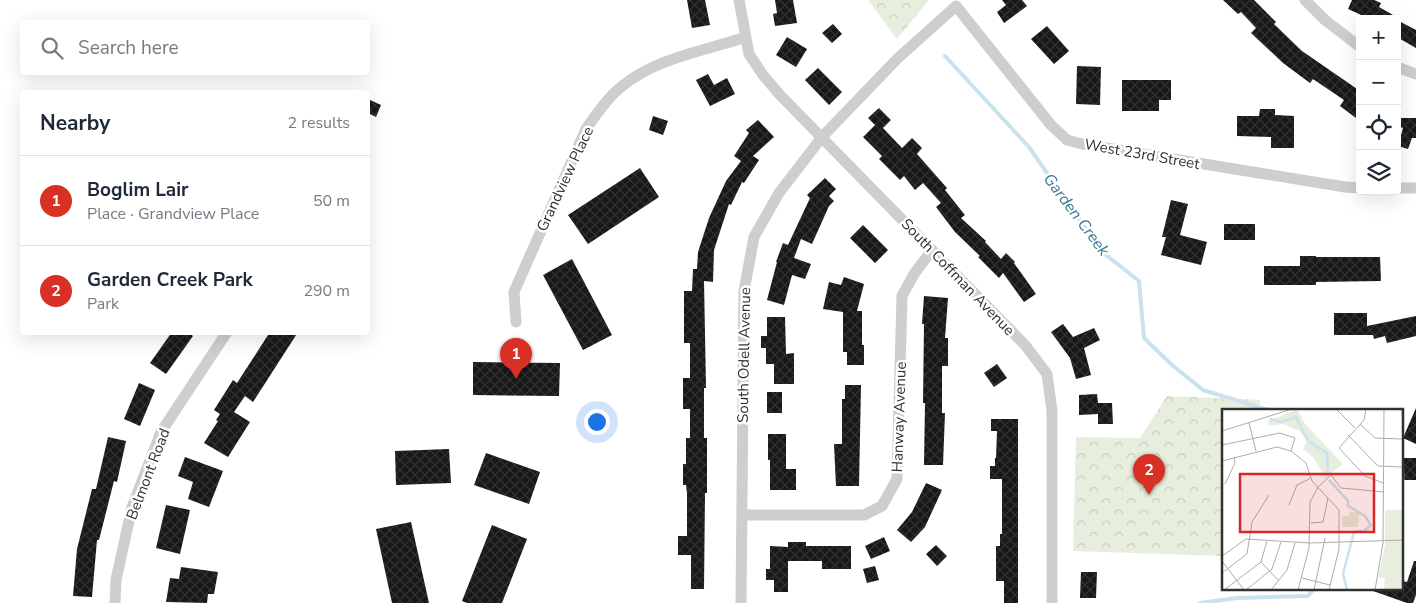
<!DOCTYPE html>
<meta charset="utf-8">
<style>
:root{--surface:#fff;--page:#f6f6f7;--text:#1f2937;--muted:#747a83;--line:#e0e1e3;--accent:#d93025}
body{margin:0;font-family:"Nunito Sans",sans-serif;background:var(--page);color:var(--text)}
.controls{position:absolute;right:15px;top:15px;display:grid;overflow:hidden;border-radius:5px;box-shadow:0 5px 20px #0002}
.controls button{width:45px;height:45px;display:grid;place-items:center;padding:0;border:0;border-bottom:1px solid var(--line);background:var(--surface);color:var(--text);font:25px sans-serif}
.you{position:absolute;left:596px;top:421px;width:18px;height:18px;margin:-12px;border:4px solid #fff;border-radius:50%;background:#1a73e8;box-shadow:0 0 0 8px #1a73e833}
.badge{display:grid;place-items:center;width:32px;height:32px;border-radius:50%;background:var(--accent);color:#fff;font-size:16px;font-weight:700}
.pin{position:absolute;translate:-50% -41px;filter:drop-shadow(0 1px 2px #0008)}
.pin::after{content:'';position:absolute;top:26px;width:18px;height:15px;background:inherit;clip-path:polygon(0 0,100% 0,50% 100%)}
.list{margin:0;padding:0;list-style:none}
h2{display:flex;justify-content:space-between;align-items:center;height:65px;margin:0;padding:0 20px;font-size:21px}
h2 small{font-size:16px;font-weight:400;color:var(--muted)}
.list li{display:grid;grid-template-columns:32px 1fr auto;gap:15px;align-items:center;box-sizing:border-box;height:90px;padding:0 20px;border-top:1px solid var(--line)}
.list b{display:block;font-size:19px;white-space:nowrap}
.list p{margin:0;font-size:16px;white-space:nowrap;color:var(--muted)}
.list em{font-size:16px;font-style:normal;color:var(--muted)}
.icon{flex:none;width:28px;height:28px;fill:none;stroke:currentColor;stroke-width:2;stroke-linecap:round;stroke-linejoin:round}
.map{position:relative;flex:none;width:1416px;height:603px;overflow:hidden}
.search{position:absolute;background:var(--surface);box-shadow:0 5px 20px #0002;left:20px;top:20px;width:350px;height:55px;display:flex;align-items:center;gap:12px;box-sizing:border-box;padding:0 18px;border-radius:5px;color:var(--muted);font-size:19px}
.panel{position:absolute;background:var(--surface);box-shadow:0 5px 20px #0002;left:20px;top:90px;width:350px;height:245px;border-radius:5px}
.map>svg:first-child{display:block}
</style>
<div class="map">
<svg width="1416" height="603" viewBox="0 0 1416 603">
<defs>
<pattern id="park-crowns" width="20" height="18" patternUnits="userSpaceOnUse" patternTransform="scale(1.25)"><rect width="20" height="18" fill="#e7eede"/><path d="M2 6a3 3 0 1 1 6 0M12 15a3 3 0 1 1 6 0" fill="none" stroke="#c7cdbf"/></pattern>
<pattern id="building-cross-hatch" width="8" height="8" patternUnits="userSpaceOnUse" patternTransform="scale(1.25)"><rect width="8" height="8" fill="#181818"/><path d="M0 0l8 8M0 8l8-8" fill="none" stroke="#313131"/></pattern>
</defs>
<rect width="100%" height="100%" fill="#fff"/>
<path fill="url(#park-crowns)" d="M868,0H929L897,39Z
M1167,396L1260,400L1259,410H1224L1223,556L1073,551L1076,437L1140,438Z"/>
<g fill="none" stroke-linecap="round" stroke-linejoin="round">
<path stroke="#cae2ee" stroke-width="4" d="M945,56L1029,147L1101,251L1139,281L1144,338L1172,365L1203,390L1268,410
M1200,603L1237,598L1308,596L1314,589"/>
</g>
<path fill="url(#building-cross-hatch)" d="M687,0H705L710,25L692,28Z
M775,0H793L797,23L775,26L773,14L777,13Z
M1002,0H1022L1027,6L1004,23L997,12L1006,5Z
M1223,0H1254L1276,22L1274,24L1302,51L1360,91V112L1356,118L1340,106L1344,100L1313,79L1310,83L1283,63L1251,33L1256,28L1241,12L1238,14Z
M1352,0H1374L1381,3L1379,7L1400,19H1370L1348,9Z
M1397,20L1416,30V48L1397,37Z
M833,24L842,34L832,43L822,33Z
M1047,26L1069,51L1054,64L1031,39Z
M787,37L807,49L796,67L776,55Z
M1077,66L1101,67L1100,105L1076,104Z
M818,68L842,92L829,105L805,80Z
M708,74L714,85L727,78L735,94L710,106L696,80Z
M1122,80H1171V100H1159V111H1122Z
M368,99L381,105L376,117L368,113Z
M879,108L891,120L883,128L902,148L912,138L922,148L917,154L947,188L945,190L965,215L961,218L986,241L985,242L1001,259L1006,253L1015,262L1014,263L1036,294L1024,302L1003,273L999,278L978,257L980,256L955,232L936,207L941,203L923,183L915,190L904,176L900,180L879,159L882,156L863,137L875,125L868,118Z
M1260,109H1275V115L1294,116V148H1271V137L1237,136V116H1259Z
M653,116L668,121L663,135L649,130Z
M1397,118H1416V138H1412L1408,149L1398,146L1403,128L1397,126Z
M758,120L774,137L753,156L759,160L744,183L742,182L731,205L729,204L714,250L713,282L704,281L706,388H704V438H707V493H705L704,589H691V555H678V536H687V493L686,485H683V464H686V438H690V409H683V378H690V343H684V291H692L693,269H697L698,252L709,218L726,181L741,161L734,156L749,133L746,130Z
M640,168L659,197L588,244L568,215Z
M825,178L836,189L829,196L834,201L829,206L812,244L801,239L794,258L811,264L805,279L792,275L784,305L767,300L777,262H776L783,243L788,245L810,198L807,195Z
M1171,200L1188,204L1180,235L1207,242L1201,265L1161,255L1166,237H1162Z
M1224,224H1255V240H1224Z
M863,225L888,250L875,263L850,238Z
M1300,256H1316V257H1380L1381,281L1316,282V285H1264V266H1300Z
M572,259L612,335L583,350L543,275Z
M844,277L864,284L857,311H862V345H864V365H847V352H843V312L823,309L829,282L841,285Z
M924,296L948,298L945,338H948V366H942V413H945L943,465H924L925,403H923L924,324H922Z
M1334,313H1367V326L1416,316V336L1387,343L1385,336L1374,339L1373,335H1334Z
M767,317H785L786,354L794,353V384H774V364H766V348H761V336H767Z
M1063,324L1073,337L1094,328L1100,340L1084,348L1091,375L1076,379L1070,358L1051,332Z
M172,332H188L193,336L166,374L150,363Z
M270,332H298L253,402L245,396L234,412L250,422L228,457L204,443L218,421L216,420L220,414L214,410L233,380L237,383Z
M473,362L560,363L559,396L473,395Z
M997,364L1007,378L994,387L984,373Z
M139,383L155,390L140,426L124,419Z
M845,385H861L859,486H836L834,444H842V399H845Z
M767,392H782V413H767Z
M1097,394L1098,403H1112L1113,424H1098V414L1079,415V395Z
M1416,408V444L1403,438Z
M991,419H1018V603H1004V581H996V546H1000V534H1002V479H990V466H995V458H996L997,431H991Z
M768,434H786V469H796V490H770V460H768Z
M108,437L126,441L117,482L114,481L99,540H97L92,597L73,596L77,549L92,489H96Z
M449,449L451,483L396,485L395,451Z
M486,453L540,472L529,504L474,485Z
M185,457L223,471L209,507L188,499L193,482L178,476Z
M1402,458H1416V480H1402Z
M926,483L942,490L925,527L911,542L897,530L912,512Z
M166,505L190,510L180,554L156,548Z
M411,522L429,603H392L376,529Z
M492,525L527,539L502,603H467L462,601Z
M884,537L890,551L871,559L865,546Z
M788,542H806V546H851V569H822V561H788V592H774V580H766V569H770V546L788,547Z
M936,545L947,556L937,566L926,554Z
M1414,561H1416V595L1413,603H1407L1373,591V589H1402V581L1407,582Z
M875,566L879,580L867,583L863,569Z
M181,567L218,572L214,594H208L207,603L166,602L170,578L179,579Z
M1081,572H1097L1096,598H1080Z"/>
<g fill="none" stroke-linecap="round" stroke-linejoin="round">
<path stroke="#cecece" stroke-width="11" d="M739,0L749,54L763,75L780,95L1025,345L1047,374L1052,411V603
M1305,0L1325,20L1360,47
M1397,67L1416,74
M1397,188H1416
M516,322L514,292L586,129C596,115 607,98 621,87C656,58 704,51 746,37
M743,515H864L882,506L897,479L902,296L914,274L932,250
M115,603L116,580L132,507L161,432L227,332
M741,603L744,291L754,237L779,193L822,137L897,59L956,6L1051,125L1067,140L1082,144L1345,187L1360,188"/>
</g>
<g text-anchor="middle" stroke-width="5" stroke-linejoin="round" paint-order="stroke">
<g font-size="15" fill="#313131" stroke="#fff">
<text transform="translate(1142 154) rotate(10)" y="5">West 23rd Street</text>
<text transform="translate(565 179) rotate(-65)" y="5">Grandview Place</text>
<text transform="translate(958 277) rotate(46)" y="5">South Coffman Avenue</text>
<text transform="translate(744 355) rotate(-89)" y="5">South Odell Avenue</text>
<text transform="translate(899 417) rotate(-88)" y="5">Hanway Avenue</text>
<text transform="translate(148 474) rotate(-69)" y="5">Belmont Road</text>
</g>
<g font-size="16" font-style="italic" fill="#3a7797" stroke="#fff">
<text transform="translate(1077 214) rotate(53)" y="6">Garden Creek</text>
</g>
</g>
<g transform="translate(1222 409)">
<rect width="181" height="181" fill="#fff"/>
<path d="M75,0L83,15L121,55L103,69L92,49L81,40L85,32L78,22L61,15L47,17L46,12ZM163,101H181V181H162L163,169H156L163,136ZM128,103H137L136,118H120V107H126Z" fill="#e7eede"/>
<path fill="none" stroke="#cae2ee" stroke-width="2.5" d="M48,10L60,13L74,8L86,32L105,44L106,65M107,71L126,92V97L143,107L149,116L142,122L132,123L121,165L125,181"/>
<path fill="none" stroke="#adadad" stroke-width="1" d="M114,0L133,19M144,0L142,11L117,39L143,67L161,74M180,0L182,71M27,14L34,42M138,15L153,29L180,30M0,22L70,0M126,26L156,57L180,58M0,36L58,24L73,29L69,42M0,52L55,38L69,42L84,54L90,72L117,101V140L107,181M3,75L13,54L12,48M67,96L75,76L89,69M89,114L101,113L106,89M0,147L24,130L88,134L182,131M0,152L22,181M39,153L57,172M0,164L25,145L30,113L47,86M80,169L108,176M2,181L39,153L45,132M24,181L50,160L59,133M49,181L65,161L73,134M76,181L87,139L88,93L96,78L109,66L119,79L162,83M92,181L103,129M153,181L161,134L162,0"/>
<path fill="#d62828" fill-opacity="0.15" stroke="#d62828" stroke-width="2.5" d="M18,65H152V123H18Z"/>
<rect width="181" height="181" fill="none" stroke="#313131" stroke-width="2.5"/>
</g>
</svg>
<div class="controls">
<button>+</button>
<button>−</button>
<button><svg class="icon" aria-label="locate" viewBox="0 0 24 24"><circle cx="12" cy="12" r="6"/><path d="M12 2v4M12 18v4M2 12h4M18 12h4"/></svg></button>
<button><svg class="icon" aria-label="layers" viewBox="0 0 24 24"><path d="M12 4l9 5-9 5-9-5zM3 14l9 5 9-5"/></svg></button>
</div>
<div class="you"></div>
<div class="pin badge" style="left:516px;top:379px">1</div>
<div class="pin badge" style="left:1149px;top:495px">2</div>
<div class="search"><svg class="icon" aria-label="search" viewBox="0 0 24 24"><circle cx="10" cy="10" r="6"/><path d="M15 15l6 6"/></svg>Search here</div>
<section class="panel">
<h2>Nearby<small>2 results</small></h2>
<ul class="list">
<li><span class="badge">1</span><div><b>Boglim Lair</b><p>Place · Grandview Place</p></div><em>50 m</em></li>
<li><span class="badge">2</span><div><b>Garden Creek Park</b><p>Park</p></div><em>290 m</em></li>
</ul>
</section>
</div>
